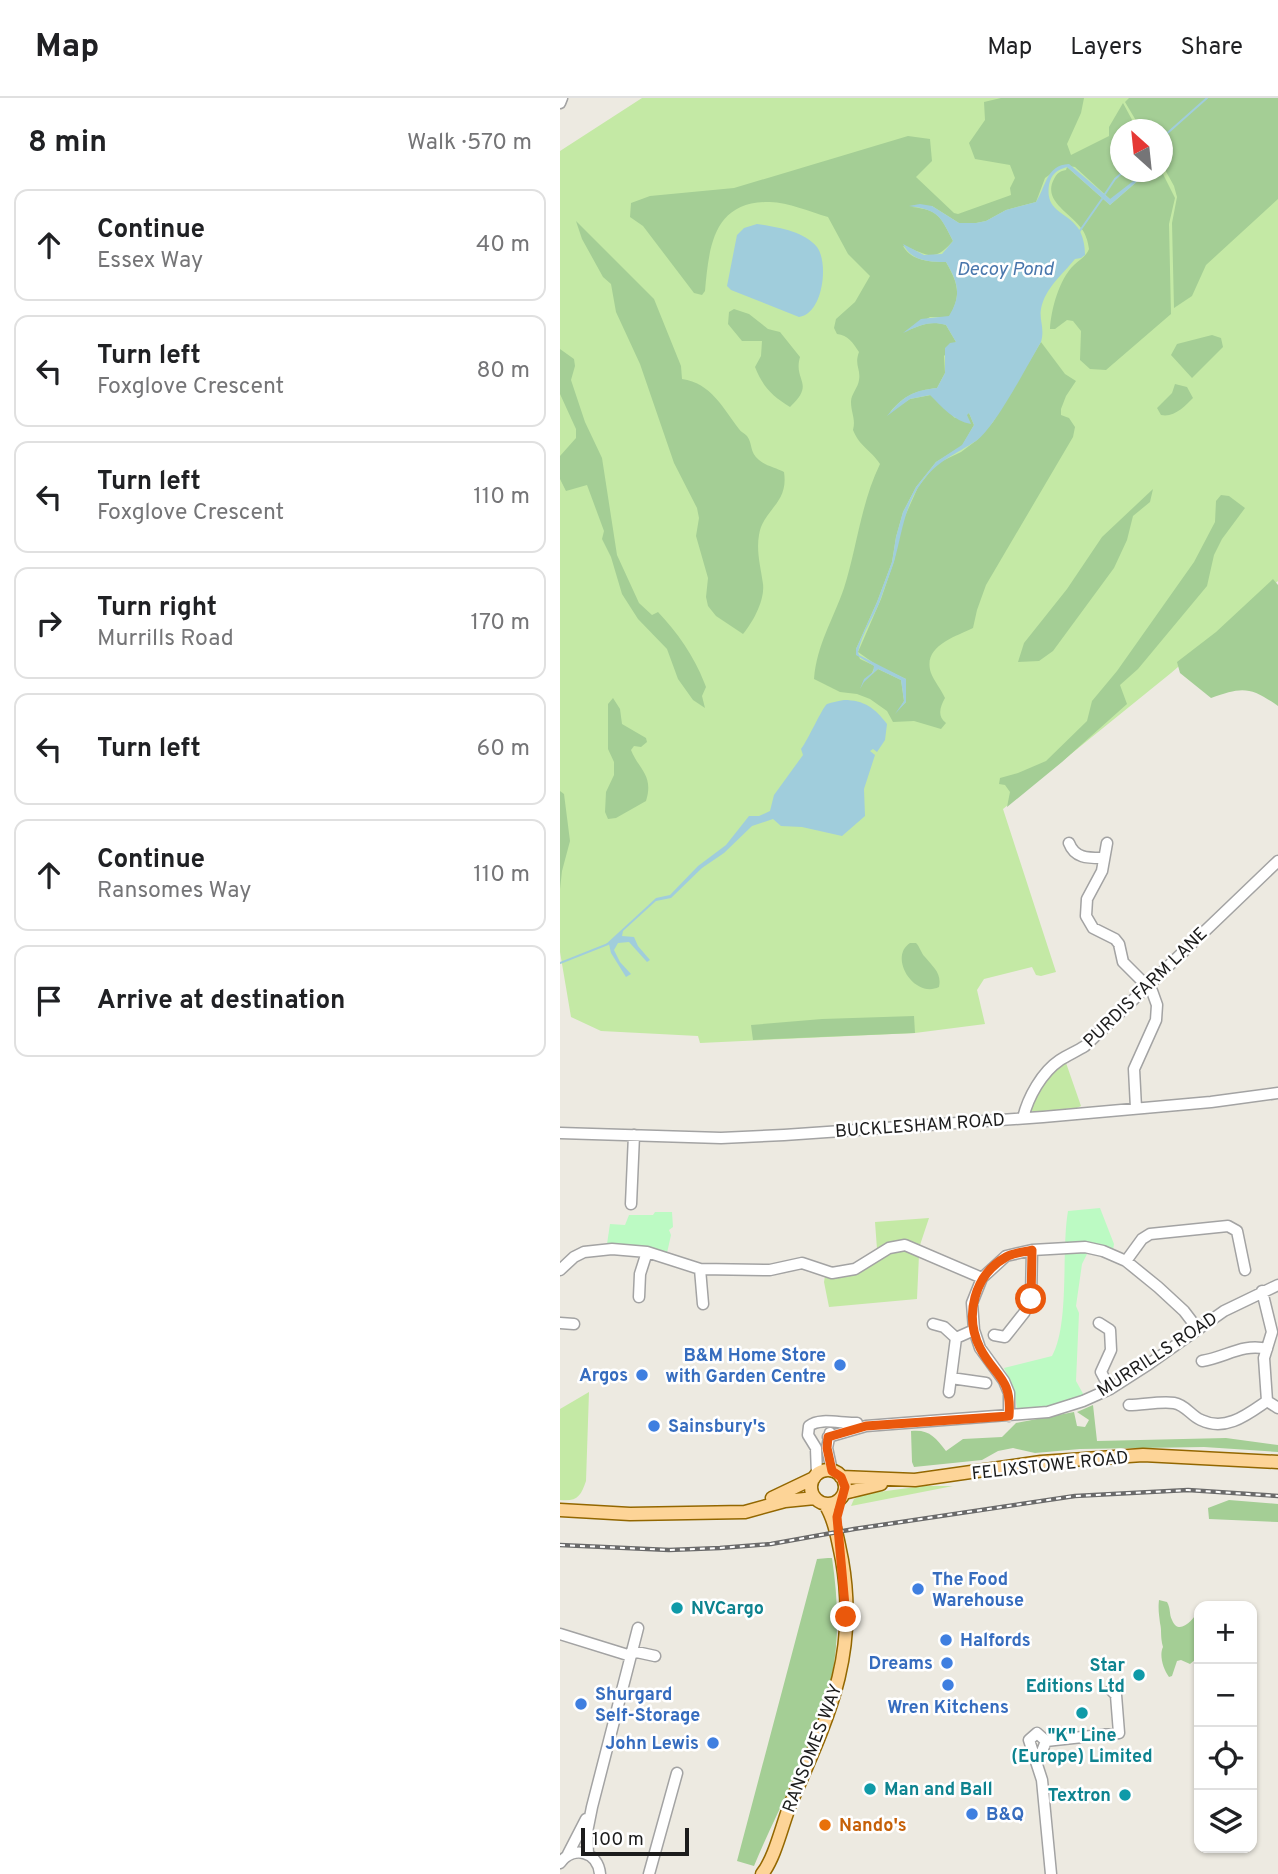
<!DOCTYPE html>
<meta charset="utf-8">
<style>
:root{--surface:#fff;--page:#f6f6f6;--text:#202124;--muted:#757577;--line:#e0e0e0}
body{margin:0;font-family:Overpass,sans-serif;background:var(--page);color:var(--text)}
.controls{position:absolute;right:21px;bottom:21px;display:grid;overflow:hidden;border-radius:14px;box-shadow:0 2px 5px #0004}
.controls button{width:63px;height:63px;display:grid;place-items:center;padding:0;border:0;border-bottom:2px solid var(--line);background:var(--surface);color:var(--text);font:35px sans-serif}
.compass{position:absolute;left:550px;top:21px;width:63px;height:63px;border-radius:50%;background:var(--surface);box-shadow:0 2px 5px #0004;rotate:333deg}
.scale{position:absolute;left:21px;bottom:18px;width:108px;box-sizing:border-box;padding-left:7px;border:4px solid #1c1c1c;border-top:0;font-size:19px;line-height:24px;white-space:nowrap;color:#1c1c1c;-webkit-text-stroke:5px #fff;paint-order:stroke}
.stop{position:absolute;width:21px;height:21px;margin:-16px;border:5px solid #ea580c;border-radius:50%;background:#fff}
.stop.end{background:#ea580c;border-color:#fff;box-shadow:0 2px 7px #0008}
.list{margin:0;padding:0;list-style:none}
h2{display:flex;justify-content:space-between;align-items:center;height:91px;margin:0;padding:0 28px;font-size:30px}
h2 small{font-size:23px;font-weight:400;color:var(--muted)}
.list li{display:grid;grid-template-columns:46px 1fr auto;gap:21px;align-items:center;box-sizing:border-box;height:112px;margin:0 14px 14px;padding:0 14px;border:2px solid var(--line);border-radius:14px}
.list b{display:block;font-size:26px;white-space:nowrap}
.list p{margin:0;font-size:23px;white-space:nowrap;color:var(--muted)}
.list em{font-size:23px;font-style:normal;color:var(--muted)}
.icon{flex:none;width:38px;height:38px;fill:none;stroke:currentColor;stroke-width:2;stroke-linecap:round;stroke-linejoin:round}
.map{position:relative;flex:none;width:718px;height:1776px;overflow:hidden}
header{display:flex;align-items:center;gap:42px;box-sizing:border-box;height:98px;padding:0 35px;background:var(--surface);border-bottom:2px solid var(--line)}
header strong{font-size:33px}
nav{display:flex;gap:38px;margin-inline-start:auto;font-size:24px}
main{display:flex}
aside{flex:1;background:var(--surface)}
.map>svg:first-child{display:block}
</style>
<header>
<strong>Map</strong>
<nav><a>Map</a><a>Layers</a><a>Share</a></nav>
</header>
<main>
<aside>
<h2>8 min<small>Walk · 570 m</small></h2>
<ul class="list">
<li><svg class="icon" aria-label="ahead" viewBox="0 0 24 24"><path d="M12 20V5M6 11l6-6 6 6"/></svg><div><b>Continue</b><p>Essex Way</p></div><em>40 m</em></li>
<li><svg class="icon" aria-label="left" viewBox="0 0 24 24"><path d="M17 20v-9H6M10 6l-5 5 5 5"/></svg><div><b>Turn left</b><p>Foxglove Crescent</p></div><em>80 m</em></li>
<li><svg class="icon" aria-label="left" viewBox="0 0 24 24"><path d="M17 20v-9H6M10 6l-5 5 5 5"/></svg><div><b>Turn left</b><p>Foxglove Crescent</p></div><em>110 m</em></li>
<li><svg class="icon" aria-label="right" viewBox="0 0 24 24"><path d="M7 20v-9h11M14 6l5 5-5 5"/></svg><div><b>Turn right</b><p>Murrills Road</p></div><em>170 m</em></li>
<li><svg class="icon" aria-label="left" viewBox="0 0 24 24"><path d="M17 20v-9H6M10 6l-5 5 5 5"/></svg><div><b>Turn left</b></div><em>60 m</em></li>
<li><svg class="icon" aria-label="ahead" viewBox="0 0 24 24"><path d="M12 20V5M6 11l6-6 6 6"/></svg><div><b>Continue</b><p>Ransomes Way</p></div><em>110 m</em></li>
<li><svg class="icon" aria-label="arrive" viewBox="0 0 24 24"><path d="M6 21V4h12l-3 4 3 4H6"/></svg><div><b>Arrive at destination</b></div></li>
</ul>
</aside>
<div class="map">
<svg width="718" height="1776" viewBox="0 0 718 1776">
<rect width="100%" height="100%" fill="#edeae1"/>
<path fill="#c4e9a5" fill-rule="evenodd" d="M82,0H718V483L611,575L443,711L496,874L481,878L476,877L472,869L424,881L417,892L425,926L355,935L140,945L138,938L41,933L11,919L0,854V53ZM561,32H603V74H561Z
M505,962L521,1008L517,1010L473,1014L470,1010L491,973Z
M369,1120L360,1147C344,1141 332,1141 317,1151L315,1124Z
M337,1153H348L359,1157L357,1201L269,1209L264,1184L265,1178C308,1181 304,1163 337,1153Z
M29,1294L26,1383C21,1398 17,1404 0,1402V1311Z
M363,1388H393L291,1408L294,1401L304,1396Z"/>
<path fill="#a4ce95" d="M441,0H524L521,15L507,46L511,57L549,38V29L563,5L577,31L561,32V74H585L551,102L515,69L503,67L485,80L476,104L446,112L426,123L416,125H399L372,108L352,109C380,112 381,120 393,143C372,167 367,155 343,148C351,163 370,164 386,164C398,185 402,197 389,219H370L346,233C361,228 369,222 386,227L396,244L384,258L385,275L377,290C354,293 345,297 330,314L350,301L371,297L395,320L409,315L414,327L402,348L376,364L356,389L343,414L336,439L332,464L317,504L296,551L300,561L315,568L311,577L318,571L341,582L344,603L340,610L346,604V581L318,568L298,554L321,501L334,463L342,425L358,389L376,366L401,354L417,342L433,324L481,244L505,276L516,283L506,298L501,311V317L509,320L515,329L513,339L426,487L417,512L413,530C395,539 362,548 371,575C374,583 381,591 385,600C380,609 377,618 386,625L381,631L354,623L333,624L327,613L310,601L297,596L280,594L254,581C257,546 273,522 284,490C297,449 301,405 320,366C310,351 300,349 293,332C296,321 291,315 291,304C291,296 298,290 299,282C301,271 294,267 299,254C293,245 288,237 277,236L274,230L276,221L295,204L310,178L288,156L268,119C250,114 228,104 210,104C153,103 149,149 145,193L142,197L134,195L83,128L70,119L71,105L90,98L174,90L348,38L370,41L372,63L356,79L394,115L398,116L451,97L450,90L455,80L450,67L415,61L409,45L425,22L424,4Z
M569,0H718V101L646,167L632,198L614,210L612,125L617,99L614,88L603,68V32L581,31L565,4Z
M507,69L550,107L588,74H602L615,100L609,126L611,216L546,272L530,271L520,262L521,233L513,223L507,222L495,231H490C491,212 499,181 514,167C520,161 525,160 529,151C528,144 526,136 521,130C511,115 482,103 494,81C497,75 500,73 506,72Z
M16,123L94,201L121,268L122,281C151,285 163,310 179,331C181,334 184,335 187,338C193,346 189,354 199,362C206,368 217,370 224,374C229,406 203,411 199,437C196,454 201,470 203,486C205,502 193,524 183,536L156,518L148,508L146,499L148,480L136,438L139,420L137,410L114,365L80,266L56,214L51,186L43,179L22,141Z
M174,211L189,216L208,231L220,234L240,259C233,283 256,285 230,309C212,298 203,289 195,269L201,258L202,243H182L168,226L169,214Z
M652,237L661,240L663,249L632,280L611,257L617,246Z
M0,251L14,261L15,268L11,282L25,324L42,360L57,457L79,505L92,517L98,514C117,534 134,558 144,584L146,589L142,598L145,610L133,602L118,581L107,551L78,521L62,496L51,459L42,441L44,433L27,387L6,393L0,381V358L16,340V331L0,296Z
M615,286L627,289L633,300C625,308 614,320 601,317L597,310L612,295Z
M593,391L590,404L573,418L567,442L554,470L493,553L479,563L458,564L464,545L507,491L542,439Z
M661,397L669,398L685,410L662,441L654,457L647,488L578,571L560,587L567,606L502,664L447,709L450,694L445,687L439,686L440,680L458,675L486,663L527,623L532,603L557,573L634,464L655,424L656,403Z
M713,481L718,487V608C691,589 683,588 651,600L620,575L617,564L656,534Z
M53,600L60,611L62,626L86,640L87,644L81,649L74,648L71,652C79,672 94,677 86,703L56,720L48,721L45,714L46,694L54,677V664L48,651V606Z
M0,693L4,696L10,743L2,773L0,791Z
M350,845H356C360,849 361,855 365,859C373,869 382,875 379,889C354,901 328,859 350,845Z
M354,918L355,935L193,942L191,927L262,921Z
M533,1307L537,1343L666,1340L718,1347V1354L644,1349L520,1351L475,1355L453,1350L438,1353L422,1362L354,1369L352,1364L351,1333C369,1331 375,1339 386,1353L403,1341L442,1339L456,1325L514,1314L517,1328L525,1329L529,1322L517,1314Z
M669,1402L718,1406V1424L649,1421L648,1410Z
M268,1460H272C278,1501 280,1541 271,1582C255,1647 218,1709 194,1768L177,1763L257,1461Z
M599,1502L607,1504C611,1511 609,1516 612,1522C619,1539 633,1521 639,1513V1542L634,1549L636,1561L630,1566L621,1562L617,1563L612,1578L609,1579C603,1571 599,1557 603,1549C600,1538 602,1533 600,1525C599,1516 598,1512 599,1502Z"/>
<path fill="#bcfac3" d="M540,1110L554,1146L552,1157L530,1150L522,1166L516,1208L519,1215L516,1283L526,1301L458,1318L454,1291L444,1270L492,1258C510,1226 501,1153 508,1113Z
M95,1114H112L113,1129L109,1132L111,1137L107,1155L81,1148L47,1146L50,1126L65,1127L69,1117H93Z"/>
<path fill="#a0cddc" d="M509,66L550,101L585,74H588L550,107L507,69C497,72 491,76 489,87C485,114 506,113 518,130C523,137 525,148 525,157L521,160L515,161C503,176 485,190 481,211C479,222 485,230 481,244C468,266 435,330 416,343C396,356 377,363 362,384C344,408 342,436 334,464C330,476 325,488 321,500C315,518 302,534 298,554L299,557L346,581V604L335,616L344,603L341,582L318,571L304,584L300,591L304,581L313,574L314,568L296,557V551L317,504L332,464L336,439L343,414L356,389L376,364L402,347L414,327L409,315L407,317L411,326C394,323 382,309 370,297L350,301L327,318C344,298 351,293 377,290L385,275V250L390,245L396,244L386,227C369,222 358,228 343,235L361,221L389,218C402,197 398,184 386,164C369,164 351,163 343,146L364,157L382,156L393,143C380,117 378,112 349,108L360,106L372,108L399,125H416L426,123L446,112L476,104C486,89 486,67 509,66Z
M197,126C217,129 244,133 257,149C269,165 263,216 239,219L171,192L167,188L177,137L184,130Z
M284,602C304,602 315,610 327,626L325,642L317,654L313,651L310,653L315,657L304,691L305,718L282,738L242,729L221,728L213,721L192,728L164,755L142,770L111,800L96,803L63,833L62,838L74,839L78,848L90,862L87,864L69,844L58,845L54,852L60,864L71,876L66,879L51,855L49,846L45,847L96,800L110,797L138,768L166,747L189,718H199L210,713L214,697L243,657L241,651C248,642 262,610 267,606C272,604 279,603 284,602Z"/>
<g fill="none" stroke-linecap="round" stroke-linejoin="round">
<path stroke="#a0cddc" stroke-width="2" d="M603,39L647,0
M545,96L555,81L563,74
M519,134L542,101
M0,865L48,846"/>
<g stroke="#a3a3a3" stroke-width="13">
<path id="minor" d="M0,5L2,0
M509,745C515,761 529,760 544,760
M547,745L542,773L527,801L526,818L533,830L555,841L559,846L563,864L592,893L597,907L596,922L574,971L576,1010
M463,1020C468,999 482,974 500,962C508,957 517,953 525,948L718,763
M0,1035L161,1040L224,1037L483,1019L651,1004L718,995
M71,1106L74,1037
M566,1163L582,1141L590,1136L668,1128L677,1133L685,1172
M140,1171L143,1206
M0,1172L14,1159L24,1154L52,1151L87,1154L140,1171L210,1172L242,1165L272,1175L295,1171L329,1150L345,1147L422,1180
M702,1193L712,1234L704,1260L707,1303L718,1310
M79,1199L80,1176L87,1154
M0,1225L14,1226
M539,1225L550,1232L551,1252L541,1274L550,1291
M373,1226L384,1229L396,1240
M434,1237L445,1239L464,1215L471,1201L472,1152
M642,1263C666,1259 683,1245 707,1251
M391,1280L426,1285
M389,1294L396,1240L414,1232
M569,1307C583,1307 600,1303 614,1305C626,1307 631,1318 641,1322C666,1334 688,1316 707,1303
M449,1318V1295L444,1283L420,1250L414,1232L412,1205L422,1180L446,1158L472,1152L525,1149L543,1153L566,1163L598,1189L624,1213L637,1230
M270,1335L267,1350L272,1373
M268,1339L306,1328L488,1314L523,1303L550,1291L589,1266L664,1213L718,1187
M257,1377L256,1350L248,1337L249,1328C260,1319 282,1326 297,1325
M0,1536L71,1558
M72,1553L95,1558
M486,1643L559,1635L556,1597L551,1592
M478,1664L486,1643L477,1635L469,1642L482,1682L491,1776
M8,1756L26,1721
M28,1756L27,1734L32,1709L78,1530
M0,1765C13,1747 38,1753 40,1776
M89,1776L117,1675"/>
</g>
<g stroke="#936700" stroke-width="15">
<path id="major" d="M251 1389a17 17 0 1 1 34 0a17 17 0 1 1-34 0Z
M281,1379L355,1382L481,1364L583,1357L718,1364
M284,1395L321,1386
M212,1400L254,1380
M0,1412L70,1416L185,1414L225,1403L255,1400
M202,1776C215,1760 222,1727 230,1707C267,1621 299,1559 282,1462C278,1443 275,1422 265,1406"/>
</g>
<use href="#minor" stroke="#fff" stroke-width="10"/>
<use href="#major" stroke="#fdd497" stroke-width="12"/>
<g stroke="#6a6a6a" stroke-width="4.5">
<path id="rail" d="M0,1447L109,1452L160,1450L211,1446L294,1431L515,1398L628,1392L718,1398"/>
</g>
<use href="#rail" stroke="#fff" stroke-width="2" stroke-dasharray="5" stroke-linecap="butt"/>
</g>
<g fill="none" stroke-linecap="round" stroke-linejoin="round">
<path stroke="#ea580c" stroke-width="9" d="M286,1519L277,1419L285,1389L281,1379L272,1373L267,1350L268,1339L306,1328L449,1318C452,1279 435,1279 420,1250C404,1218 414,1177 446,1159C453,1155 464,1154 472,1152L471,1201"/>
</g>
<g fill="#3f7fe0" stroke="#fff" stroke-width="2.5">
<circle cx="280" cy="1267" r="7"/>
<circle cx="82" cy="1277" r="7"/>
<circle cx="94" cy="1328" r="7"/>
<circle cx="358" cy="1491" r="7"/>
<circle cx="386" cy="1542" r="7"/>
<circle cx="387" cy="1565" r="7"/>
<circle cx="388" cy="1587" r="7"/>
<circle cx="21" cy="1606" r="7"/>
<circle cx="153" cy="1645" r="7"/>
<circle cx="412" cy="1716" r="7"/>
</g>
<g fill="#0f9aa8" stroke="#fff" stroke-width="2.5">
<circle cx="117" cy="1510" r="7"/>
<circle cx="579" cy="1577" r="7"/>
<circle cx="522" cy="1615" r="7"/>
<circle cx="310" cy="1691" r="7"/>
<circle cx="565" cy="1697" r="7"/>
</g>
<circle fill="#e8710a" stroke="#fff" stroke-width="2.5" cx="265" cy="1727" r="7"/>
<g text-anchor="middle" stroke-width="5" stroke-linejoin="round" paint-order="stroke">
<g font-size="18" fill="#1c1c1c" stroke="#fff">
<text transform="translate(585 889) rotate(-44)" y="6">PURDIS FARM LANE</text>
<text transform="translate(360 1027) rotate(-4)" y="6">BUCKLESHAM ROAD</text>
<text transform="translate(597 1256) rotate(-33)" y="6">MURRILLS ROAD</text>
<text transform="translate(490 1367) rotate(-6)" y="6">FELIXSTOWE ROAD</text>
<text transform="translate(252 1650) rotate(-69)" y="6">RANSOMES WAY</text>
</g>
<g font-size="18" font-weight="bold" fill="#366cbe" stroke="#fff" text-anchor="start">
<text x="266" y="1263" text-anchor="end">B&amp;M Home Store<tspan x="266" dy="21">with Garden Centre</tspan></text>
<text x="68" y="1283" text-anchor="end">Argos</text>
<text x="108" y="1334">Sainsbury's</text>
<text x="372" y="1487">The Food<tspan x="372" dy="21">Warehouse</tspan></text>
<text x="400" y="1548">Halfords</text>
<text x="373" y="1571" text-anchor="end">Dreams</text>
<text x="35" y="1602">Shurgard<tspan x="35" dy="21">Self-Storage</tspan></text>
<text x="388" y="1615" text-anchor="middle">Wren Kitchens</text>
<text x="139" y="1651" text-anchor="end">John Lewis</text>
<text x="426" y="1722">B&amp;Q</text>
</g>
<g font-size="18" font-weight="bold" fill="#0d838f" stroke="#fff" text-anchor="start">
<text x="131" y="1516">NVCargo</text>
<text x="565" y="1573" text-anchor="end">Star<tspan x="565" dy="21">Editions Ltd</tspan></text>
<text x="522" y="1643" text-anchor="middle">"K" Line<tspan x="522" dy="21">(Europe) Limited</tspan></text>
<text x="324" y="1697">Man and Ball</text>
<text x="551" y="1703" text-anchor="end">Textron</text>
</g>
<g font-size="18" font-weight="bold" fill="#c56008" stroke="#fff" text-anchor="start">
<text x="279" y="1733">Nando's</text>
</g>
<g font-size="19" font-style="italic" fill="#4876ac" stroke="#fff">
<text x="445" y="177">Decoy Pond</text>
</g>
</g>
</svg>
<div class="controls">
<button>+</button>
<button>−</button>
<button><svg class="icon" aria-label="locate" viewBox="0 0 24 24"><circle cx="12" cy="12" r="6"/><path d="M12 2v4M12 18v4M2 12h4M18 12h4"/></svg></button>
<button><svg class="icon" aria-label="layers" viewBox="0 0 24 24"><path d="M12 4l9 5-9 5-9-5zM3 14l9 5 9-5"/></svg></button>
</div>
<svg class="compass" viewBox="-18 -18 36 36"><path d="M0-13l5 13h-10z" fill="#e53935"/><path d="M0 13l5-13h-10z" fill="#757577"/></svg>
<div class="scale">100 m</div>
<div class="stop" style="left:471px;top:1201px"></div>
<div class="stop end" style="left:286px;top:1519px"></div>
</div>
</main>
